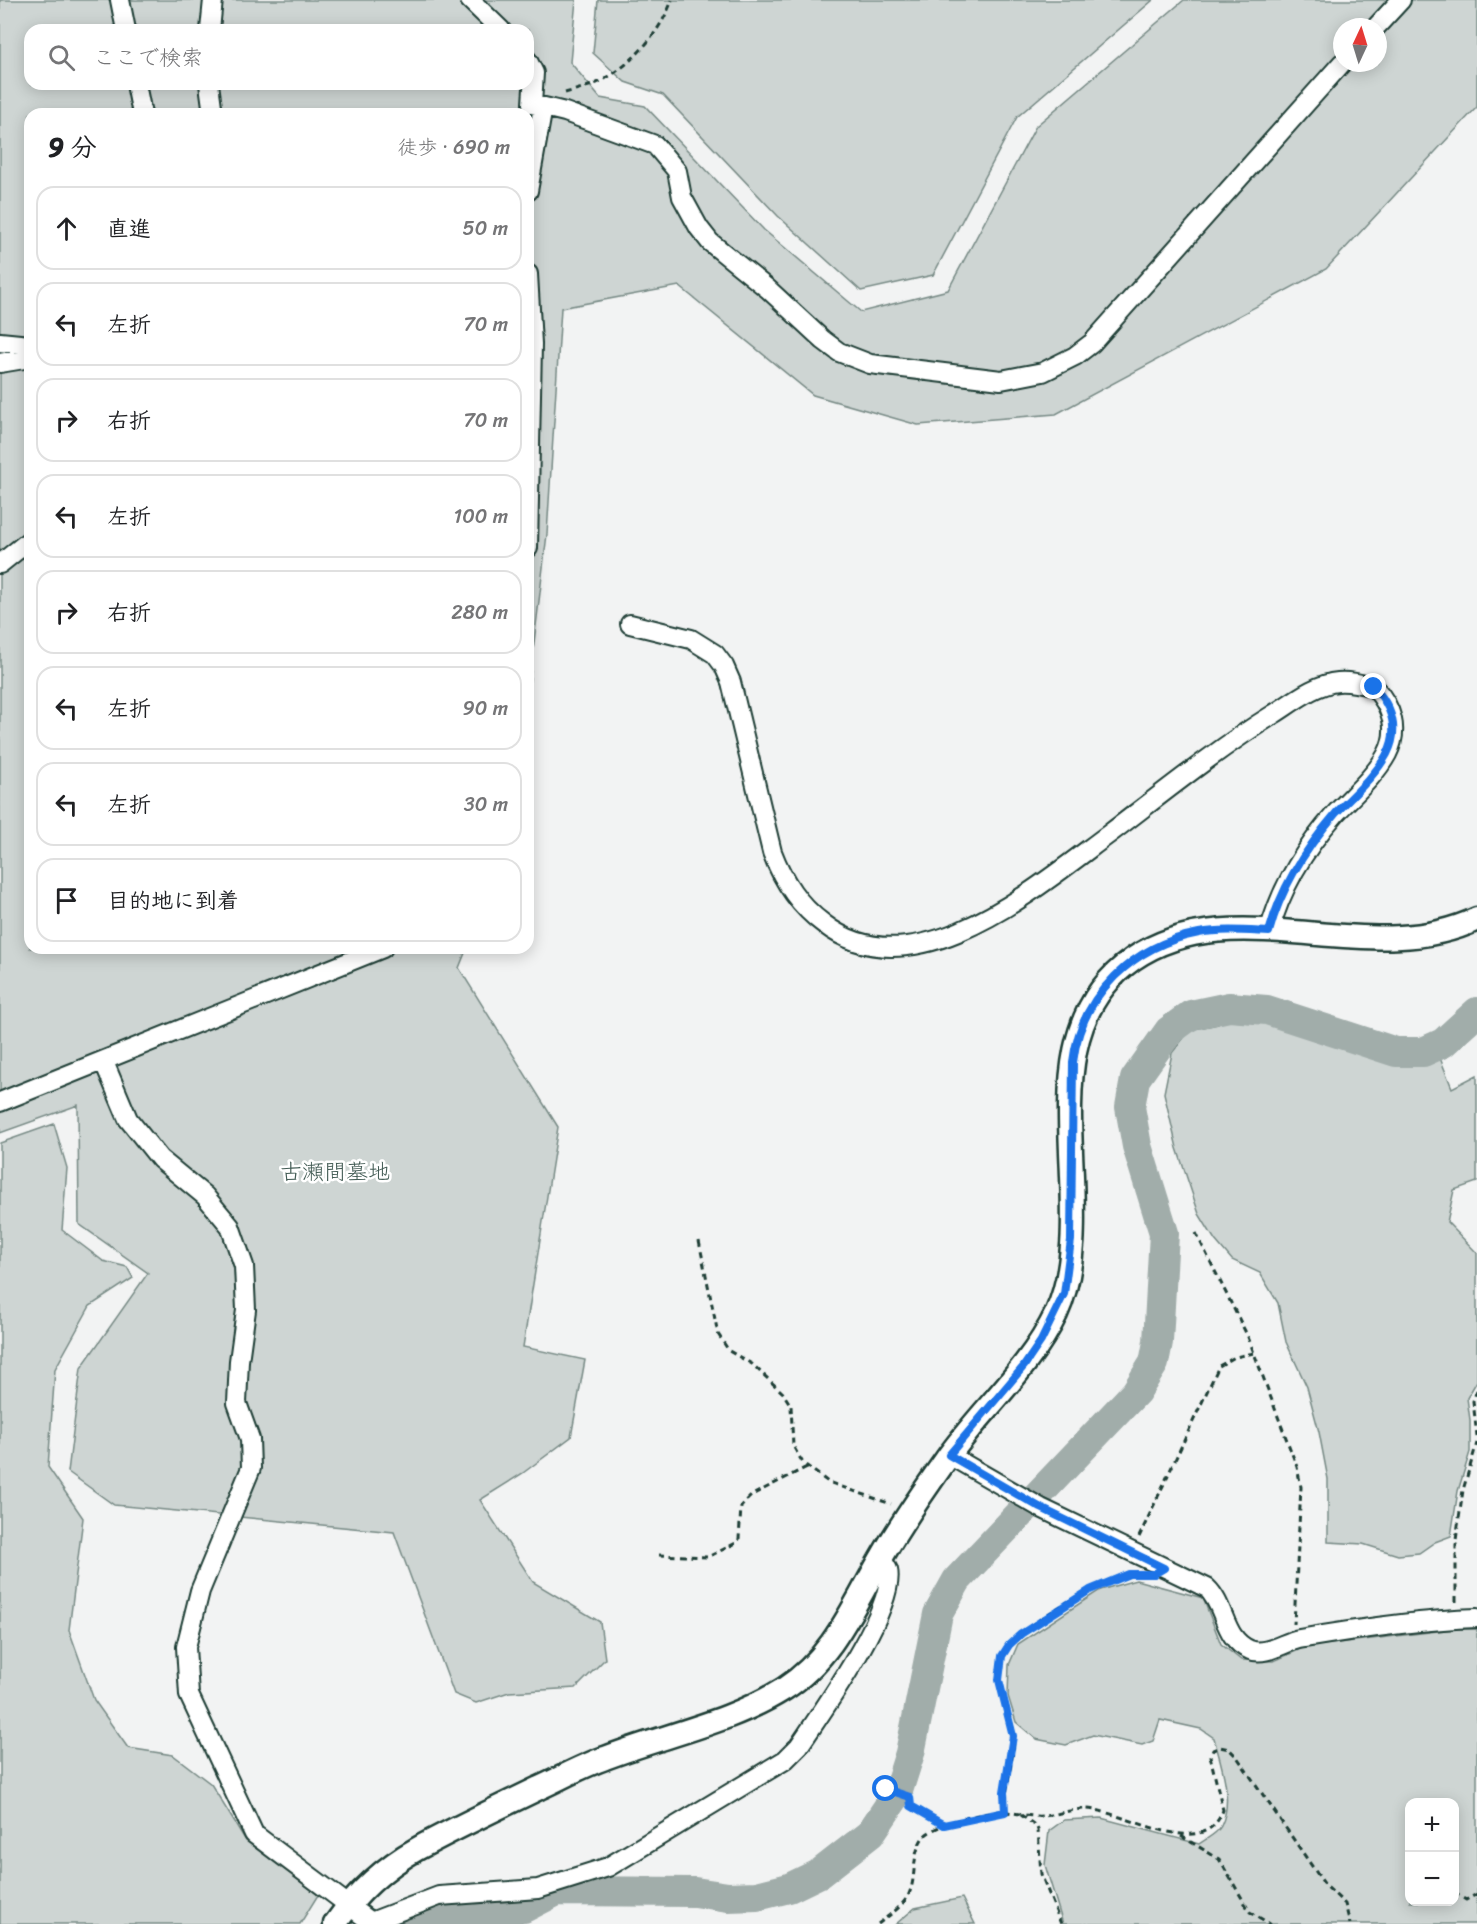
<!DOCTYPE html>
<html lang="ja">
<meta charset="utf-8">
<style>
:root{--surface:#fff;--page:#f6f6f6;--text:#202124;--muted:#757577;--line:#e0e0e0}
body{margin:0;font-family:Sriracha,"Klee One",sans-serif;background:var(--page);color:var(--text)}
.controls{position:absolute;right:18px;bottom:18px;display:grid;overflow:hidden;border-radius:12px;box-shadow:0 3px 15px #0003}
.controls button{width:54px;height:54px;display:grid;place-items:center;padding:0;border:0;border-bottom:2px solid var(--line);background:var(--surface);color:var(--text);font:30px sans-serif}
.compass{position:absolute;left:1333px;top:18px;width:54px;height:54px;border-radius:50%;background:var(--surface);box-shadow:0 3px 15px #0003;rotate:4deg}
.stop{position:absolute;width:18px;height:18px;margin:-14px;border:4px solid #1a73e8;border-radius:50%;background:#fff}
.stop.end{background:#1a73e8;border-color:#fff;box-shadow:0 2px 6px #0008}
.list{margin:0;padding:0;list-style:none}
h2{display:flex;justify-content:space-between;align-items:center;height:78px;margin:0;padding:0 24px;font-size:26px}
h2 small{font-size:20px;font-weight:400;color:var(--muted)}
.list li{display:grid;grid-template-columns:39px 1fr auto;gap:18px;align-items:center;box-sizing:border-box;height:84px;margin:0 12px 12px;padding:0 12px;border:2px solid var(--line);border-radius:18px}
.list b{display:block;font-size:22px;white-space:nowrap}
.list em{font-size:20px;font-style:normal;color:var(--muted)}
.icon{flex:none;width:33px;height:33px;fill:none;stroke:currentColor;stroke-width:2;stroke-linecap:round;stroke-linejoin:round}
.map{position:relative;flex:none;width:1477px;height:1924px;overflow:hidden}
.search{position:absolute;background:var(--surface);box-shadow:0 3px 15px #0003;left:24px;top:24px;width:510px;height:66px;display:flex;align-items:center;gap:15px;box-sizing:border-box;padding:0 21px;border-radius:18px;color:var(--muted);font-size:22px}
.panel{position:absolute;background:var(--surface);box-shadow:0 3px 15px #0003;left:24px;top:108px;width:510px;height:846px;border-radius:18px}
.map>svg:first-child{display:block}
</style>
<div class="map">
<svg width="1477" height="1924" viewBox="0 0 1477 1924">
<rect width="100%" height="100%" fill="#f2f3f3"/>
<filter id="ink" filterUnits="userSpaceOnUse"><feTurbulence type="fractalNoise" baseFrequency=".0167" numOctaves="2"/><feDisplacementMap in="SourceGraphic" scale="12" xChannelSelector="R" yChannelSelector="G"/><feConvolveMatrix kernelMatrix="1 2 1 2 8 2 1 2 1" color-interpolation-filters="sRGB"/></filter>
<g filter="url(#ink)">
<path fill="#ced5d3" stroke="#768984" stroke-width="1.5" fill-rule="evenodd" d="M0,0H576L570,62L600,98L645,106L764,230L861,312L948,290L1036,126L1184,0H1477V107L1326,269L1056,414L918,425L813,395L679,286L561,308L547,534L528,693V114H30V948H467L459,968L558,1127L523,1347L585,1360L571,1437L523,1473L480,1500L533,1582L600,1622L605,1659L576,1688L509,1692L476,1703L454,1694L394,1532L114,1505L68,1472L81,1368L148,1273L79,1224L78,1105L0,1133ZM1342,27H1378V63H1342ZM30,30H528V84H30Z
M598,0H1153L1017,117L933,275L861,291L778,216L663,95L625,82L593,53Z
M1226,1017L1275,1020L1388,1057L1440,1058L1452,1088L1477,1075V1182L1454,1190L1447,1222L1477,1253V1381L1467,1398L1470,1420V1452L1458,1491L1451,1536L1435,1542L1419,1553L1398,1555L1363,1544L1328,1542V1479L1319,1432L1307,1387L1286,1342L1278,1303L1260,1273L1232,1260L1215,1240L1199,1214L1177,1148L1164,1093L1172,1053L1190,1030L1218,1024Z
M54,1124L67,1168L62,1230L103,1261L127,1267L133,1278L90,1306L55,1369L48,1467L83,1518L69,1630L94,1700L128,1748L173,1755L211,1784L246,1841L318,1895L300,1924H0V1143Z
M1136,1580L1203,1598L1221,1644L1241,1660L1274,1661L1305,1647L1454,1629H1477V1924H1063L1045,1865L1049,1831L1064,1820L1101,1818L1199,1844C1206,1839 1218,1833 1221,1826C1234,1800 1221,1764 1214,1738L1201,1729L1160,1720L1153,1741L1142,1745L1093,1735L1066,1745L1036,1739L1016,1722L1008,1696L1009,1665L1018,1644L1100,1590ZM1410,1802H1454V1902H1410Z
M962,1898L975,1924H896L915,1908Z
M471,1918L483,1924H424Z"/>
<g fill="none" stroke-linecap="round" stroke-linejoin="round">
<path stroke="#a1adaa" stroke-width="30" d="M408,1924L462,1912L524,1908L557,1891L695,1892L728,1897L757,1896L789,1888L820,1873L870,1834L897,1794L910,1753L938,1614L957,1580L1136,1392L1154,1363L1158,1342L1164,1233L1137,1146L1130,1107L1135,1079L1169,1031L1191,1015L1229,1007L1267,1010L1396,1052H1423L1443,1043L1477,1012"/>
<g stroke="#1f3d34" stroke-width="22">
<path id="minor" d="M120,0L126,30
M470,0L501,30
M1376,27L1401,0
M210,30L213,0
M528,61L534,73L532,104L565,112L655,145L677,171L682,197L699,228L710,242L768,289L823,340L839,352L870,364L1001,380L1043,372L1075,356L1092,343L1342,63
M136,84L142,114
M209,84L213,114
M528,191L543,107
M528,274L532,344L528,548
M0,342L30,345
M0,363L30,358
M0,564L30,540
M630,624L691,639L715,654L724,666L731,682L772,852C783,881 798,905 824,924C914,994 1037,887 1109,834C1163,793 1216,750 1274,714C1293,702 1315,684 1338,682C1350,681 1362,684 1374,687C1391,706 1400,729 1387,754C1375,776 1353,795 1336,813C1305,848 1281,887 1269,932
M104,1062L128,1119L160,1159L205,1196L230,1226L244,1266L246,1310L239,1361L237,1403L250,1439L251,1468L200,1591L186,1647L189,1695L254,1834L371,1922L439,1896L538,1889L608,1867L785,1760L799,1746C821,1713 897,1607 888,1570C887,1567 883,1562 881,1558
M0,1102L383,948
M949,1455L1041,1508L1207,1588C1226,1606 1223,1639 1250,1650C1266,1656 1284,1642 1299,1639C1357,1629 1418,1620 1477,1618"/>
</g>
<g stroke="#1f3d34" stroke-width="27">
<path id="major" d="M335,1924C356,1894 385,1867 417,1849C457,1827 498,1808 539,1788C561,1778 582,1766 605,1758C664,1735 730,1723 784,1689C834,1657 854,1604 883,1555C902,1522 923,1492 945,1461C980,1411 1029,1370 1056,1314C1106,1206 1018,1040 1133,959C1232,890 1369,971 1477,919"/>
</g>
<path stroke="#1f3d34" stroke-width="3" stroke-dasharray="6 4.5" stroke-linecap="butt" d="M565,93C575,90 587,87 597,83C629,68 660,34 672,0
M1196,1233L1248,1337L1297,1467L1301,1487L1294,1624
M699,1241L718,1334L729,1351L752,1364L783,1393L791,1406L793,1446L803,1463L828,1482L891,1504
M1477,1390L1473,1401L1477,1436
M1139,1537L1219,1366L1235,1357L1254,1353
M659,1555L708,1557L736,1543L739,1539L741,1507L745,1502L752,1495L807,1467
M1456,1602V1540L1463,1490L1477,1443
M886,1789L910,1797L911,1806L944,1825
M1005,1812C1004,1787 1015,1756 1013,1734C1009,1708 993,1686 1002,1658C1011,1629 1109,1575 1139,1574
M1021,1815L1036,1826L1038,1830L1041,1874L1061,1924
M1181,1836L1219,1859L1250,1912L1270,1924
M1454,1893L1466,1900L1477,1894
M878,1924C888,1916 901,1908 908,1896C917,1879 911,1857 922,1839C931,1824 989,1811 1006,1812C1018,1813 1030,1817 1043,1816C1056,1815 1069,1810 1083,1809C1120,1807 1203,1866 1223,1810L1210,1756L1213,1750L1220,1747L1229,1749L1237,1757L1325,1885L1345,1904L1350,1924"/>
<use href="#minor" stroke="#fff" stroke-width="18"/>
<use href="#major" stroke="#fff" stroke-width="22"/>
</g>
</g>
<g fill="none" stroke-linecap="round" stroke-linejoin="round" filter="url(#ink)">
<path stroke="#1a73e8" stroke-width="8" d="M886,1789L910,1797L911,1806L944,1825L1005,1812L1004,1792L1013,1736L999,1680L1002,1656L1009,1645L1021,1634L1090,1590L1129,1574H1154L1164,1568L1041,1508L949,1455L1024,1366L1041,1341L1064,1294L1071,1240L1073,1062C1081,994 1134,945 1199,933C1222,929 1246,931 1269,932C1281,887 1306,848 1336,813C1353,795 1375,776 1387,754C1400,729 1391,706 1374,687"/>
</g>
<g text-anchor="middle" stroke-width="5" stroke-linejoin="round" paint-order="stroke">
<g font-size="22" fill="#425b54" stroke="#fff">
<text x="335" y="1179">古瀬間墓地</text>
</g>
</g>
</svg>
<div class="controls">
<button>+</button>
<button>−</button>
</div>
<svg class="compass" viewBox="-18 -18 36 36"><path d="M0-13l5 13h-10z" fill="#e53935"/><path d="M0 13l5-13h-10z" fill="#757577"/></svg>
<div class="stop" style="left:886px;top:1789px"></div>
<div class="stop end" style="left:1374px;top:687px"></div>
<div class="search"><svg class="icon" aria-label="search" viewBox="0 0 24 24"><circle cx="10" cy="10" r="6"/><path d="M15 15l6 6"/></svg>ここで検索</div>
<section class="panel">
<h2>9 分<small>徒歩 · 690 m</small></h2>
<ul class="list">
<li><svg class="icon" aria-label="ahead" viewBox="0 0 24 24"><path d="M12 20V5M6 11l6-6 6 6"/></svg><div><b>直進</b></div><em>50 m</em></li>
<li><svg class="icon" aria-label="left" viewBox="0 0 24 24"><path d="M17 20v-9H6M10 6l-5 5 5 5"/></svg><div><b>左折</b></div><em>70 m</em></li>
<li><svg class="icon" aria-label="right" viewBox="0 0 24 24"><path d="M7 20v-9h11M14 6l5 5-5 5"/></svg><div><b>右折</b></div><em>70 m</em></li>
<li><svg class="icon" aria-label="left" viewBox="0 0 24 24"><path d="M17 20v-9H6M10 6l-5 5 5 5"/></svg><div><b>左折</b></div><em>100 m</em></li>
<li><svg class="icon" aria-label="right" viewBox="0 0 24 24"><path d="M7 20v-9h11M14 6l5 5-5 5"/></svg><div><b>右折</b></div><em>280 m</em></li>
<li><svg class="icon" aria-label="left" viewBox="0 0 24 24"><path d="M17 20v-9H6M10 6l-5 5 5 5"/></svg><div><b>左折</b></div><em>90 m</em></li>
<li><svg class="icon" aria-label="left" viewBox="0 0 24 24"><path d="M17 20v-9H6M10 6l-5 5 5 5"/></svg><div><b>左折</b></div><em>30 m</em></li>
<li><svg class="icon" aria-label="arrive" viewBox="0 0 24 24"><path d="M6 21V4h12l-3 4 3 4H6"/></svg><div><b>目的地に到着</b></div></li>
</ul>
</section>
</div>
